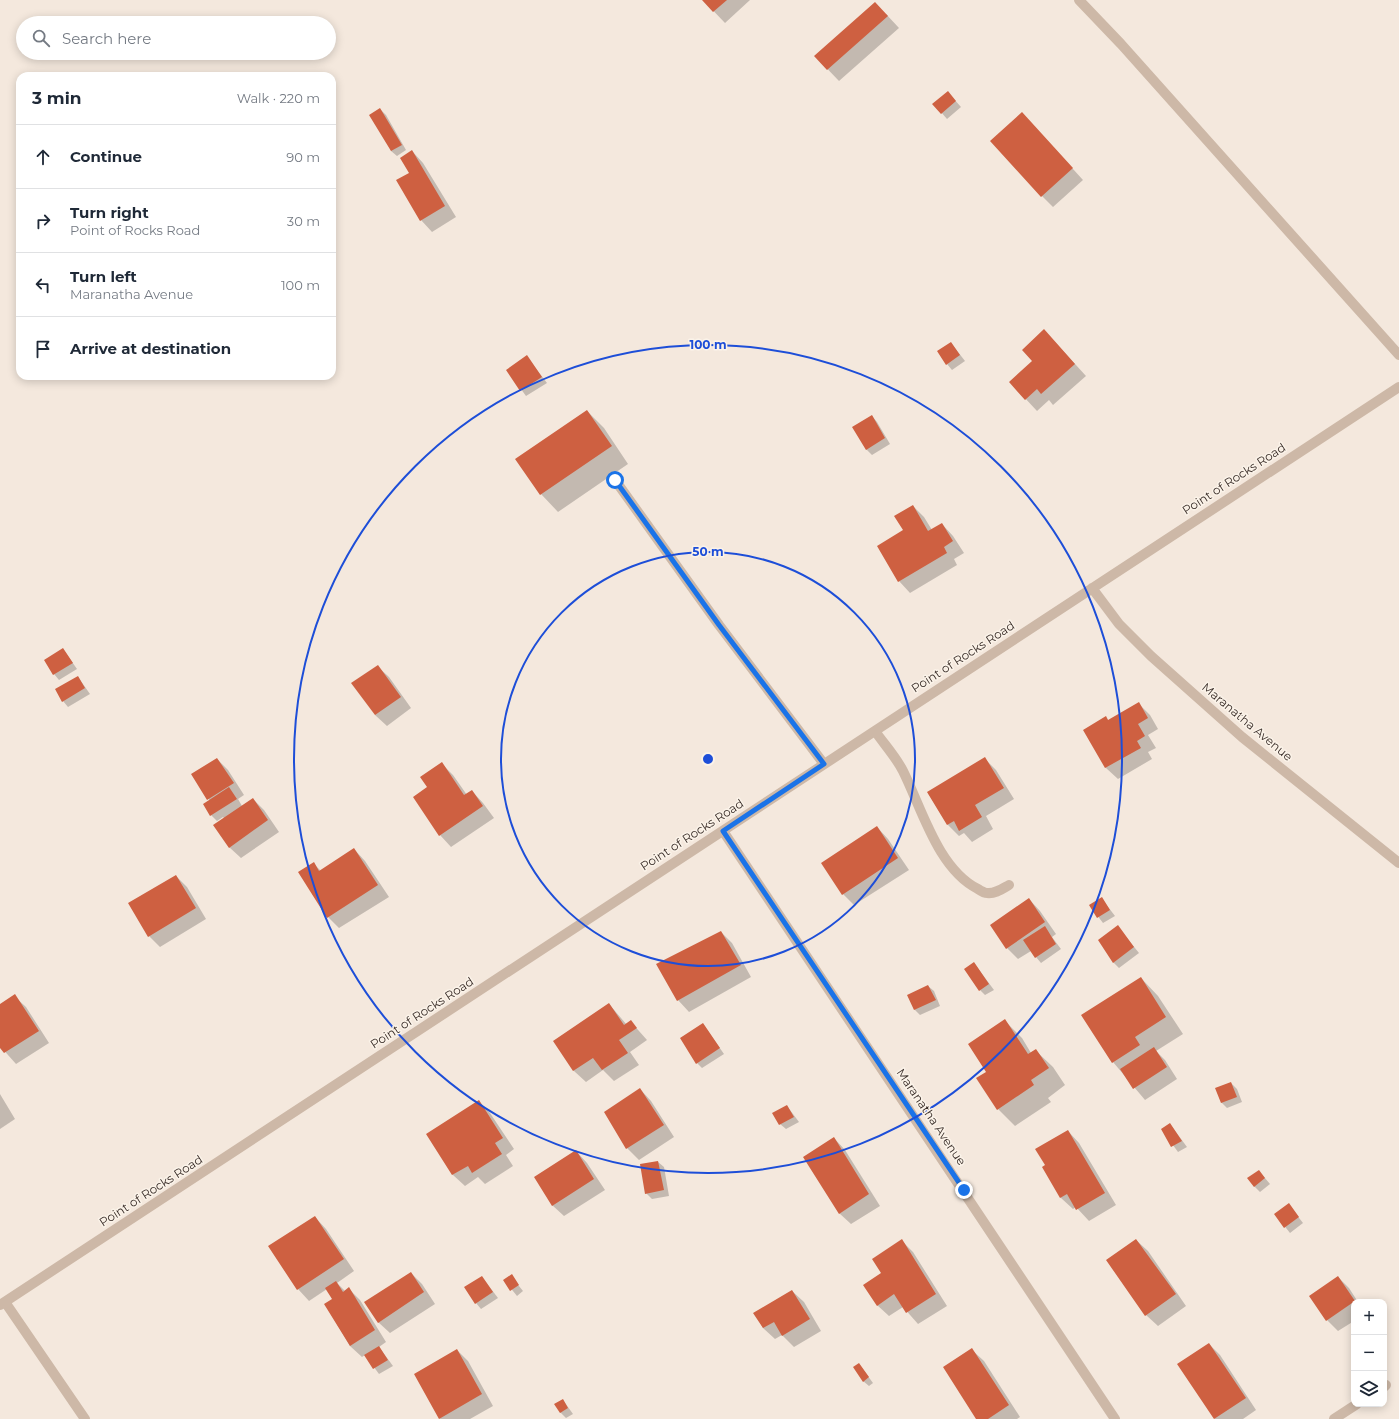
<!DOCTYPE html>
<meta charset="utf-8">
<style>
:root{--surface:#fff;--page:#f2f2f3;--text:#1f2937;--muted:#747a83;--line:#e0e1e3}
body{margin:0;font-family:Montserrat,sans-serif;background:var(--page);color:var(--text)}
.controls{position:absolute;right:12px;bottom:12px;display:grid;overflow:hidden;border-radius:8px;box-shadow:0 2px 10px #0003}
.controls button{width:36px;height:36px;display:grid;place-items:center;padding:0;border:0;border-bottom:1px solid var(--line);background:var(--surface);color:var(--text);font:20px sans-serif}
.stop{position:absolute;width:12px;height:12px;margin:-9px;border:3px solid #1a73e8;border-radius:50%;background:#fff}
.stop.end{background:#1a73e8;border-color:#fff;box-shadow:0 1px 4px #0008}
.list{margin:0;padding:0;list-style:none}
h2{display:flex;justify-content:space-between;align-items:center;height:52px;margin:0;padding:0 16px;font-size:17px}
h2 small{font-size:13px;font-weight:400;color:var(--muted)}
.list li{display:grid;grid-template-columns:26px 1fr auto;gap:12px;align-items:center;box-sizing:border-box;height:64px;padding:0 16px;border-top:1px solid var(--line)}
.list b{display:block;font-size:15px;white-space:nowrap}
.list p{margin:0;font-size:13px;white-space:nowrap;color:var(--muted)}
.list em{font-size:13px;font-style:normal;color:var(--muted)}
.icon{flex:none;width:22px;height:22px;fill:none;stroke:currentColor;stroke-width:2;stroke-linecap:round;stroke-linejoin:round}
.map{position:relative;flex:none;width:1399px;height:1419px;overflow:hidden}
.search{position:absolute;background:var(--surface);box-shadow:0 2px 10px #0003;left:16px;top:16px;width:320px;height:44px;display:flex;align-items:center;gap:10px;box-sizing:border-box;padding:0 14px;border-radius:22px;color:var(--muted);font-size:15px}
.panel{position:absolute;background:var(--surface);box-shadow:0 2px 10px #0003;left:16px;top:72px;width:320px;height:308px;border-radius:12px}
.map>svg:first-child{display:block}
</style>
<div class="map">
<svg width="1399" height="1419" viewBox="0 0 1399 1419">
<rect width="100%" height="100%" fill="#f4e8dd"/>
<path fill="#0003" d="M703,0H750L725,23Z
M886,14L899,28L839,81L815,56Z
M953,98L961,107L947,119L934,104Z
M380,109L386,115L406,150L397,156L391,151Z
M1033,125L1083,180L1053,207L1042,196Z
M412,151L423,163L456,217L432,232L421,220L410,173Z
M1055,342L1086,376L1053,405L1049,400L1037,411L1010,382Z
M951,343L965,361L952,370L947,364Z
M527,357L547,383L526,396L507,370Z
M587,411L604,428L628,464L558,512L541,494L517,459Z
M872,416L877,422L890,444L872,455L866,449Z
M913,506L924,517L932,530L942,524L953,536L964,553L954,559L957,565L910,593L899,581L905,531Z
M63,649L77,669L59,680L54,674Z
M377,666L389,677L411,708L387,726L375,715Z
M78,677L90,694L68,707L63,701Z
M1139,704L1150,715L1158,729L1148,735L1156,748L1148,752L1152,759L1118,779L1106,768L1084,730L1106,718L1109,721Z
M217,759L228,770L244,795L238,799L242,806L253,799L264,810L279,832L241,858L229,847L224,818L223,817L217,821L211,815L204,804L210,801L192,775Z
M985,759L996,770L1014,799L986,816L993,829L972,842L964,833L959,836L948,825L928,793Z
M442,764L453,775L467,795L472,791L483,803L494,818L451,847L440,835L428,787Z
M877,827L888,839L909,870L854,905L843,894Z
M354,849L365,861L389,897L339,928L328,917L314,864L321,871Z
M176,876L187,887L206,919L160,947L149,936Z
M1029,899L1040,911L1056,934L1052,937L1061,949L1041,963L1031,951L1018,959L1007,948Z
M1102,899L1115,916L1103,923L1090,906Z
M1118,927L1139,953L1119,968L1113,962Z
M721,932L732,943L751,977L689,1012L678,1000Z
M974,963L994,990L985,995L980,990Z
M1141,978L1158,996L1183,1034L1156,1051L1165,1060L1177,1079L1145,1100L1113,1062Z
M928,986L934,991L940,1006L920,1015L915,1010L908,996Z
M14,996L26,1007L49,1043L16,1064L0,1046V1005Z
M609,1004L627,1025L631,1022L647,1040L630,1052L639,1065L614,1081L603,1070L586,1082L574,1071L554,1041Z
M1005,1021L1022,1038L1031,1053L1035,1050L1053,1067L1065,1085L1048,1098L1051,1102L1015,1126L998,1109L987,1072Z
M703,1024L724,1054L702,1068L697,1063Z
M1231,1083L1237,1089L1242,1102L1227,1108L1221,1102Z
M640,1089L651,1101L674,1137L639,1160L627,1148L605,1112Z
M0,1094L15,1119L0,1129Z
M479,1101L490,1113L514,1149L506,1155L513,1166L485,1184L478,1177L465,1186L453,1175L428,1134Z
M787,1106L799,1122L786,1129L780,1124Z
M1170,1124L1187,1147L1178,1152L1162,1130Z
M1068,1131L1079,1143L1116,1205L1089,1221L1076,1207L1073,1209L1061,1198L1044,1167Z
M834,1138L845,1150L880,1206L851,1224L839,1213Z
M576,1151L587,1163L605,1190L564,1216L552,1205Z
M658,1162L664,1167L669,1196L652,1199L646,1193Z
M1259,1171L1270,1184L1260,1192L1254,1186Z
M1289,1205L1303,1223L1290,1233L1275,1214Z
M315,1217L326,1229L354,1271L337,1283L345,1291L349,1289L360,1300L386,1342L379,1347L393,1366L379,1374L365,1355L362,1357L350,1346L325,1304L333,1300L327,1289L309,1301L298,1289Z
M1136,1240L1148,1251L1186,1306L1158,1326L1146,1315L1107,1260Z
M902,1241L913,1252L947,1306L918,1324L903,1307L889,1316L877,1305L882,1273Z
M411,1273L422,1284L435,1304L390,1333L378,1322Z
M511,1276L523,1291L517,1296L505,1281Z
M482,1277L498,1298L481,1309L476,1303Z
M1338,1277L1349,1288L1358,1302H1354V1321L1338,1331L1327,1320Z
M792,1291L804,1302L821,1331L794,1347L782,1335L775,1339L763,1328L755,1313Z
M1209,1344L1220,1355L1256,1410L1243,1419H1215L1178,1364Z
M457,1350L468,1361L493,1406L470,1419H440Z
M972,1350L984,1361L1020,1417L1017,1419H977Z
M859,1364L873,1383L869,1386L863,1381Z
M563,1400L573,1414L566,1418L560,1412Z"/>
<path fill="#ce6041" d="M702,0H727L713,12Z
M875,2L888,16L827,70L814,56Z
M948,91L956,101L941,114L932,104Z
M380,108L402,145L391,151L369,115Z
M1022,112L1073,168L1041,197L990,141Z
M412,150L445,206L420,221L396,180L409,173L400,158Z
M1044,329L1075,364L1041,394L1037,389L1025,400L1009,382L1032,361L1022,350Z
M951,342L960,355L946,365L937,351Z
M527,355L542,377L520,391L506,370Z
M587,410L612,446L540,495L515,459Z
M872,415L885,438L866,450L852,427Z
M913,505L928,531L942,523L953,541L944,547L947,553L898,582L877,546L903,530L894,516Z
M63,648L73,663L53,675L44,660Z
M378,665L401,697L375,715L351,683Z
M78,676L85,688L62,702L55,689Z
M1139,702L1148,718L1138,724L1145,736L1137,741L1141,748L1105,768L1083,730L1106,716L1108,720Z
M985,757L1004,788L975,805L982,817L959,831L954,821L947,825L927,792Z
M217,758L234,783L207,800L191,774Z
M442,762L464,795L472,790L483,806L439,836L413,797L427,787L420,777Z
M229,787L237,799L210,816L203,804Z
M253,798L268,820L229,848L213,825Z
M877,826L898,858L842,895L821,863Z
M354,848L378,885L327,918L298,872L314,862L319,871Z
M176,875L196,908L148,937L128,903Z
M1102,897L1110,910L1097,918L1089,905Z
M1029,898L1045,922L1006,949L990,925Z
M1118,925L1134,947L1113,963L1098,940Z
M1045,926L1056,944L1035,958L1023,940Z
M721,931L741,965L677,1001L656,964Z
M974,962L989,984L979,991L964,969Z
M1141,977L1166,1017L1135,1037L1140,1045L1112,1063L1081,1015Z
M928,985L936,1000L914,1010L907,995Z
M15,994L39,1031L4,1053L0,1048V1004Z
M609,1003L624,1025L631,1020L637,1028L619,1040L628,1053L602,1070L593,1058L573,1071L553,1041Z
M1005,1019L1028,1054L1036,1049L1049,1068L1031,1080L1034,1085L997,1110L976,1078L986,1072L968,1044Z
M703,1023L720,1048L696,1064L680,1038Z
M1154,1047L1167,1067L1133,1089L1120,1069Z
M1231,1082L1237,1097L1221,1103L1215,1088Z
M640,1088L664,1125L626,1149L604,1112Z
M479,1100L503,1138L495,1143L502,1154L472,1173L468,1166L452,1175L426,1134Z
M787,1105L794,1117L779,1125L772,1113Z
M1170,1123L1182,1141L1171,1147L1161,1129Z
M1068,1130L1105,1193L1076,1210L1067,1194L1060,1198L1042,1167L1045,1165L1035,1149Z
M834,1137L869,1194L839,1214L803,1157Z
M576,1150L594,1179L552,1206L534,1177Z
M658,1161L664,1190L645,1194L640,1164Z
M1259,1170L1265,1178L1254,1187L1247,1178Z
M1289,1203L1299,1217L1284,1228L1274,1214Z
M315,1216L344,1259L297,1290L268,1246Z
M902,1239L936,1294L906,1313L894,1294L877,1306L863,1285L881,1273L872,1259Z
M1136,1239L1176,1294L1145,1316L1106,1260Z
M411,1272L424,1292L378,1323L364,1302Z
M512,1274L519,1285L510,1291L503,1280Z
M482,1276L493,1292L475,1304L464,1287Z
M1338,1276L1355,1301L1326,1321L1309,1296Z
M336,1281L343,1292L349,1287L375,1330L350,1346L324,1304L332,1299L325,1288Z
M792,1290L810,1319L782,1336L774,1322L763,1328L753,1313Z
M1209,1343L1246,1398L1214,1419L1177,1364Z
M379,1346L388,1360L373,1369L364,1355Z
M972,1348L1009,1405L988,1419H976L943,1367Z
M457,1349L482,1394L439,1419L414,1374Z
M859,1363L869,1377L863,1382L853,1367Z
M563,1399L568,1408L560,1413L554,1404Z"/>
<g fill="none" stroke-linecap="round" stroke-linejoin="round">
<path stroke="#cdb8a7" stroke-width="10" d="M1079,0L1121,44L1399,355
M615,480L719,625L824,764
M1092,588L1119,624L1151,656L1242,737L1399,863
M875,731C884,744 896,757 903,771C922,809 938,869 978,889C981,891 984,893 987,893C995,894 1002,889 1009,885
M723,831L1115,1419
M5,1302L85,1419
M0,1305L1399,387
M1384,1387L1386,1385
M1334,1419L1357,1404"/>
</g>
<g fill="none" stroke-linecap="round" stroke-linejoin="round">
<path stroke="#1a73e8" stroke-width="5" d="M615,480L719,625L824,764L723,831L964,1190"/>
</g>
<g fill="none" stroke="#1d4ed8" stroke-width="2">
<circle cx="708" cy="759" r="207"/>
<circle cx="708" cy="759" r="414"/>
</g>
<g text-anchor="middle" stroke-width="3" stroke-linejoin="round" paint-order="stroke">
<g font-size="12" fill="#392d28" stroke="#fbf3e9">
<text transform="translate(1234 479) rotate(-33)" y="4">Point of Rocks Road</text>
<text transform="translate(963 657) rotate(-33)" y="4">Point of Rocks Road</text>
<text transform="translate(1247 722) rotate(40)" y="4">Maranatha Avenue</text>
<text transform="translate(692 835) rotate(-33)" y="4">Point of Rocks Road</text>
<text transform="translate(422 1013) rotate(-33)" y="4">Point of Rocks Road</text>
<text transform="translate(931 1117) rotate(56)" y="4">Maranatha Avenue</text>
<text transform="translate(151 1191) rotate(-33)" y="4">Point of Rocks Road</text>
</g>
</g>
<circle cx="708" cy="759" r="6" fill="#1d4ed8" stroke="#fbf3e9" stroke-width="2"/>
<g font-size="12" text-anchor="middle" font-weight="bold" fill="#1d4ed8" stroke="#fbf3e9" stroke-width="3" stroke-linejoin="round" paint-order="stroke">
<text x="708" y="349">100 m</text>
<text x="708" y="556">50 m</text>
</g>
</svg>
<div class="controls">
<button>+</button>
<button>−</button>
<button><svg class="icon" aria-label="layers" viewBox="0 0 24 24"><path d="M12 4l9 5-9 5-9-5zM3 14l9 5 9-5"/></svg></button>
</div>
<div class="stop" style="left:615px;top:480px"></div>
<div class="stop end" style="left:964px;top:1190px"></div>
<div class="search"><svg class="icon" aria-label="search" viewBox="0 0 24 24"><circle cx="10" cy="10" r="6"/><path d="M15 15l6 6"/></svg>Search here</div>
<section class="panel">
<h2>3 min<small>Walk · 220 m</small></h2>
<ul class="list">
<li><svg class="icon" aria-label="ahead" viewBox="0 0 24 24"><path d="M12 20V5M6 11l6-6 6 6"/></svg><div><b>Continue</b></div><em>90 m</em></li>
<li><svg class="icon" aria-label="right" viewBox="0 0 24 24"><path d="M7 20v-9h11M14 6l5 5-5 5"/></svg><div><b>Turn right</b><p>Point of Rocks Road</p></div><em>30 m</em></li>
<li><svg class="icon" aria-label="left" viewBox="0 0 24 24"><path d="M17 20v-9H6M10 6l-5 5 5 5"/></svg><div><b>Turn left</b><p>Maranatha Avenue</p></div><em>100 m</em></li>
<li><svg class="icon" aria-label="arrive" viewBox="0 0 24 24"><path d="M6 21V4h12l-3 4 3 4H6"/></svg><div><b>Arrive at destination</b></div></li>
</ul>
</section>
</div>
